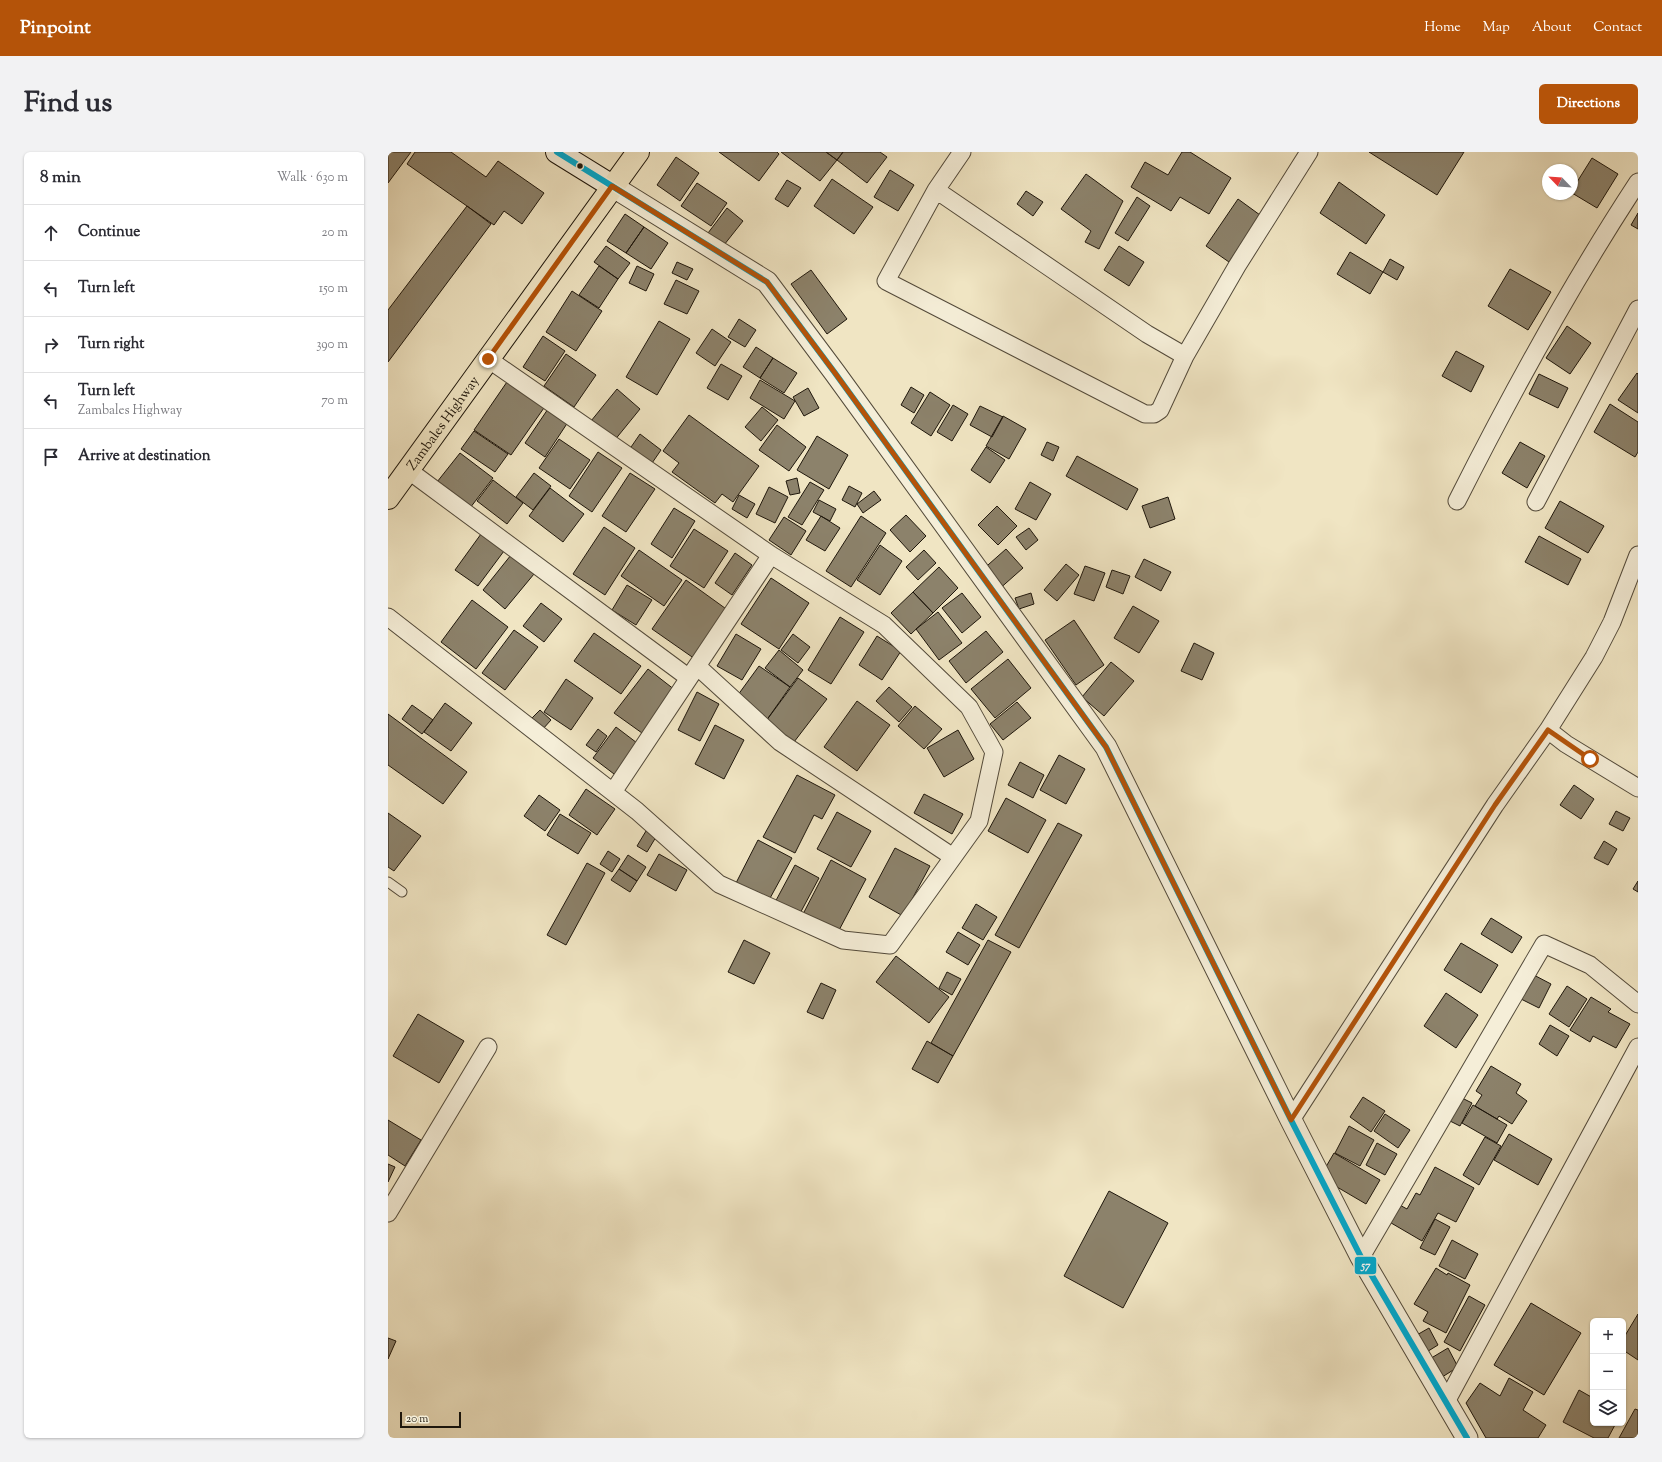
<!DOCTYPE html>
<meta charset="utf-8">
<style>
:root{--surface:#fff;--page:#f2f2f3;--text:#2b2b33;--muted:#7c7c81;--line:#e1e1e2;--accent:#b45309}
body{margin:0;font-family:"Sorts Mill Goudy",serif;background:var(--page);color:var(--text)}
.controls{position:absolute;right:12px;bottom:12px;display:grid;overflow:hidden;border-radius:6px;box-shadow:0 1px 3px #0004}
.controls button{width:36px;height:36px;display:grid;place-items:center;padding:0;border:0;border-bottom:1px solid var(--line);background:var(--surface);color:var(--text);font:20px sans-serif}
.compass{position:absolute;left:1154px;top:12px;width:36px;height:36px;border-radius:50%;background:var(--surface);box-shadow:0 1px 3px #0004;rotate:295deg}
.scale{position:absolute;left:12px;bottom:10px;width:61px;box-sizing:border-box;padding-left:4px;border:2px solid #1f170c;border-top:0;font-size:11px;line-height:14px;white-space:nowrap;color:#1f170c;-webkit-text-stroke:3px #f5eed8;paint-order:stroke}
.stop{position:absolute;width:12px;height:12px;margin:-9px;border:3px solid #b45309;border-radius:50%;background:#fff}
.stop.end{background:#b45309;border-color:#fff;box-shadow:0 1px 4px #0008}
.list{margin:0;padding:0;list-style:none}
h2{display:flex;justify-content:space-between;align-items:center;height:52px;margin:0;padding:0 16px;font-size:17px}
h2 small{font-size:13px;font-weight:400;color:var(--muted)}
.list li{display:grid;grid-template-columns:26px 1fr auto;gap:12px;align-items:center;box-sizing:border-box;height:56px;padding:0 16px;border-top:1px solid var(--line)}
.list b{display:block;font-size:15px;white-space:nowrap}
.list p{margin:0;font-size:13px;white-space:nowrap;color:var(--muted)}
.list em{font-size:13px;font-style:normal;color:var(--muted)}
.icon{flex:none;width:22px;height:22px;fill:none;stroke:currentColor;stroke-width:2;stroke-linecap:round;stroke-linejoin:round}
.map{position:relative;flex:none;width:1250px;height:1286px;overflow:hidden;border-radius:6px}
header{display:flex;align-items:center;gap:24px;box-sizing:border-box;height:56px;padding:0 20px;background:var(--accent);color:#fff}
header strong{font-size:19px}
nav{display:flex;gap:22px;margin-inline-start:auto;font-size:14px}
.intro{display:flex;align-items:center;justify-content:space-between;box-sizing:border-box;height:96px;padding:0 24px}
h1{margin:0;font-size:28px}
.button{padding:10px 18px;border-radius:6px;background:var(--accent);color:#fff;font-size:14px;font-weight:700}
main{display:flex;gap:24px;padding:0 24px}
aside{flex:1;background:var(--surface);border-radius:6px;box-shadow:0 1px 3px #0004}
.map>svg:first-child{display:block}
</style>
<header>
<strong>Pinpoint</strong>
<nav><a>Home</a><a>Map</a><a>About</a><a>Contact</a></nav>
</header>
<div class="intro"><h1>Find us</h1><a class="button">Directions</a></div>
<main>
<aside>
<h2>8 min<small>Walk · 630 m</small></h2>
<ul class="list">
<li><svg class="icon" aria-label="ahead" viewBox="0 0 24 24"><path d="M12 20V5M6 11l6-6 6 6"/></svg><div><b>Continue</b></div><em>20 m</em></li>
<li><svg class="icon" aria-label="left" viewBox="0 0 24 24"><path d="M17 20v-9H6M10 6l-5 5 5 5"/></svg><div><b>Turn left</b></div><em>150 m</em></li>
<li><svg class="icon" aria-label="right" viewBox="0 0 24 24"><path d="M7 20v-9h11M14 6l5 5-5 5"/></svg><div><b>Turn right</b></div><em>390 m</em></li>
<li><svg class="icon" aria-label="left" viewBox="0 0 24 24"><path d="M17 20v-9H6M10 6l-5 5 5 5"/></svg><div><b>Turn left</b><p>Zambales Highway</p></div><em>70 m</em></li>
<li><svg class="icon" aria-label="arrive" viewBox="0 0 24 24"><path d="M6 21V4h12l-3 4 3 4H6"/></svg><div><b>Arrive at destination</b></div></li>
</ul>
</aside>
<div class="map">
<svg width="1250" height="1286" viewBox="0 0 1250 1286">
<rect width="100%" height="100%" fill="#f0e5c3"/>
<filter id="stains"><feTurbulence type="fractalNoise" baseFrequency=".005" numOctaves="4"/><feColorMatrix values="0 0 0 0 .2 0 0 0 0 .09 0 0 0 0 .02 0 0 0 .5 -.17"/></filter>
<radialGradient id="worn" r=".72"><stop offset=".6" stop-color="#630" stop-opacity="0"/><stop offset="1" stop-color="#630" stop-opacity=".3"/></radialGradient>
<path fill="#8c826b" stroke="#1f170c" d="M0,0H23L0,31Z
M27,0H63L98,25L110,9L156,41L134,72L116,59L106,73L19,12Z
M331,0H389L391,2L371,29Z
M393,0H438L449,8L432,29Z
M438,0H455L449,8Z
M455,0H492L499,5L479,31L449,8Z
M794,0H802L843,26L821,62L792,45L783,59L743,35L757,10L780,23Z
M981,0H1076L1049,43Z
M288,5L311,21L292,49L269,33Z
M1204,6L1230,22L1209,56L1184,41V38Z
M502,18L526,33L510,59L486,45Z
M698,22L735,49L711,97L697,90L703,79L673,57Z
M444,27L485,55L466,82L426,54Z
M399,28L413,36L400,55L387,47Z
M951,30L997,63L978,92L932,61Z
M309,31L339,51L323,74L293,54Z
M638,39L655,50L645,64L629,52Z
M749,45L762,54L740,89L727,81Z
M850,47L872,63L841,110L818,94Z
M79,54L103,72L0,210V158Z
M339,56L355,69L336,93L320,81Z
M1250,61V77L1243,73Z
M237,62L256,75L238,101L219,89Z
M256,75L280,91L263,117L238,101Z
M218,94L242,111L230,127L206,110Z
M731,94L756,110L741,134L716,118Z
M962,100L995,120L982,142L949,122Z
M1002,107L1016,115L1009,128L995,120Z
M289,110L305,117L299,128L284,121Z
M211,114L230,127L211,156L191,143Z
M249,114L266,122L258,139L241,131Z
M1122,117L1163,140L1140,178L1100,154Z
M423,118L459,167L439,182L403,132Z
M288,128L311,139L299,162L276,152Z
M184,139L214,159L188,199L158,180Z
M351,167L368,178L357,195L340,185Z
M271,169L302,187L269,243L238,225Z
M1179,174L1203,191L1182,222L1158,206Z
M324,177L343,190L327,214L308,201Z
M155,184L177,199L157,229L135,215Z
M368,195L385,206L372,226L355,215Z
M1068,199L1096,214L1083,240L1054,224Z
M178,202L208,223L186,255L156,234Z
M385,206L409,221L396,241L372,226Z
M333,212L354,224L340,248L319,236Z
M1249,221L1250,222V261L1230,248Z
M1151,222L1180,236L1170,256L1141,242Z
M121,227L158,253L123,303L86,278Z
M372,228L407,249L396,267L362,246Z
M523,235L536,243L526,261L513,253Z
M420,236L431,256L416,264L405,245Z
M229,237L252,257L226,289L203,269Z
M542,240L562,253L543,284L523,271Z
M1222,252L1250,270V300L1247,305L1206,280Z
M565,253L580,262L564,289L549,280Z
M162,254L182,267L157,305L137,291Z
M592,254L615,265L604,285L582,273Z
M374,255L390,268L373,289L357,275Z
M301,263L371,314L345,350L334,342L327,351L284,320L291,311L275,299Z
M615,264L638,277L621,307L598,294Z
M389,273L418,295L401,319L371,298Z
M86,279L120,302L107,320L73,297Z
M252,282L273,298L262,314L241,298Z
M429,284L460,303L441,337L409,318Z
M171,287L202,308L182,337L151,316Z
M659,290L671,295L665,309L653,303Z
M1132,290L1157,304L1139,336L1114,321Z
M598,295L617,308L602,331L583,318Z
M210,300L234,316L204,360L181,344Z
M72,301L105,326L82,356L49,330Z
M689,304L750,337L739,358L678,324Z
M146,321L163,334L145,358L128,345Z
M242,321L267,337L238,380L214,364Z
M409,326L412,341L402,343L398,329Z
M105,328L135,351L119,372L89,349Z
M422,330L436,338L414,373L400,365Z
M642,330L663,342L648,368L627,357Z
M461,334L474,341L467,355L454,348Z
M381,335L400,345L387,371L368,362Z
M162,336L196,362L175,390L141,364Z
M486,339L493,348L475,361L469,352Z
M351,343L367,352L359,366L344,357Z
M780,345L787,367L762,376L754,354Z
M431,348L448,357L442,369L425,360Z
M1172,349L1216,374L1200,401L1157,376Z
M609,354L629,374L610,393L590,373Z
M286,356L307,369L284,406L263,392Z
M518,363L538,384L522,400L502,378Z
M433,364L452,376L437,399L418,388Z
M473,364L498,381L463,435L438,419Z
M396,365L418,379L403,403L381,388Z
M216,375L247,396L217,443L185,422Z
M641,376L650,388L638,398L628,385Z
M306,377L340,399L316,436L282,414Z
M93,382L116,399L90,434L67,418Z
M1151,384L1193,407L1180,433L1137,410Z
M492,393L514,409L492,443L469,428Z
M618,397L635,416L609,439L592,420Z
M251,398L294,428L276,454L233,424Z
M536,398L548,411L530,428L518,415Z
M347,401L364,413L344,443L327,431Z
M123,403L146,422L117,457L95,438Z
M756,407L783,420L773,439L747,425Z
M678,412L691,423L669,449L656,438Z
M697,414L717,421L706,449L686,442Z
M551,415L570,436L545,461L525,440Z
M724,418L742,424L735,442L718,435Z
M383,426L421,451L391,497L353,472Z
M298,428L341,459L307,507L264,477Z
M239,433L264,448L248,473L224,458Z
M525,440L545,461L523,482L503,461Z
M574,441L593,465L574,481L554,456Z
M643,441L646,452L631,457L627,446Z
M84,448L120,475L88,517L53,490Z
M153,451L174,467L156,490L135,474Z
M745,454L771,469L751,501L726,486Z
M550,460L574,491L551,508L528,477Z
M452,465L476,480L443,532L420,518Z
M686,468L716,513L688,533L657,488Z
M126,478L150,495L117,538L94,521Z
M598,479L615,500L578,531L561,509Z
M206,481L253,514L233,542L186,509Z
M348,482L373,497L354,528L329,514Z
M405,482L422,495L410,511L393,498Z
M489,484L513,499L494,528L471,513Z
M806,491L826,501L814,528L793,519Z
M391,498L415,518L402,535L377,516Z
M620,507L643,536L607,566L583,537Z
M723,510L746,529L716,564L694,545Z
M371,514L402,535L378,569L347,547Z
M260,517L287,538L254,581L226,561Z
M410,526L439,547L406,590L378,569Z
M178,527L205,546L183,578L156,560Z
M501,535L524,555L511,570L488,549Z
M309,540L331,552L312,589L290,578Z
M469,549L502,573L469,619L436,595Z
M629,550L643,566L615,588L602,572Z
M57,551L84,571L63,599L36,580Z
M24,553L45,568L34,582L14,567Z
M527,554L554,577L536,597L510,574Z
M152,558L163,568L154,578L143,567Z
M0,562L79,620L55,652L0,613Z
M327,573L356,588L336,627L307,612Z
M228,575L253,594L230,625L205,606Z
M210,577L219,584L208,600L198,593Z
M570,578L586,607L556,625L539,596Z
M671,603L697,617L678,652L652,638Z
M632,610L656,623L645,646L620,633Z
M409,623L447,643L434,667L426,663L407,701L375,685Z
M1186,633L1206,647L1193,667L1172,653Z
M198,637L227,657L209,683L181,663Z
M536,642L575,662L564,682L526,661Z
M151,643L172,658L157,679L136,664Z
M618,646L658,668L640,701L600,679Z
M1228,659L1242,666L1235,679L1221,672Z
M449,660L483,679L463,715L429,697Z
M0,661L33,684L6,719L0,715Z
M172,662L203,681L190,702L159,683Z
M670,671L694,683L631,796L607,783Z
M258,679L268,685L259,700L249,694Z
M370,688L404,706L381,748L348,731Z
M1216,689L1229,697L1220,713L1206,706Z
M507,696L542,714L515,764L481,745Z
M220,699L232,707L224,720L212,712Z
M271,702L299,718L288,739L259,723Z
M240,703L258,715L249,729L231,717Z
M443,708L478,727L449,782L414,764Z
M199,711L217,721L178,793L159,783Z
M407,713L431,726L409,767L385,754Z
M231,717L249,729L242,740L223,728Z
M1250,729V740L1245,737Z
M588,752L609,765L595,788L574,776Z
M1103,766L1134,785L1124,801L1093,782Z
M570,780L592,793L580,813L558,800Z
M356,788L382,801L366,832L340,820Z
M600,788L623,800L565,904L543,891Z
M1073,791L1110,813L1093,841L1056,818Z
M508,804L561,845L541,871L488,830Z
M559,820L573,827L564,843L551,836Z
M1142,821L1163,832L1151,856L1129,845Z
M433,831L448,838L435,867L419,860Z
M1179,834L1199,847L1181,875L1161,862Z
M1058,841L1090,863L1068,896L1036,874Z
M1203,845L1223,857L1220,860L1242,872L1228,896L1205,884L1202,890L1182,878Z
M30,862L76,889L51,931L5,904Z
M1162,873L1181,884L1169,904L1151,892Z
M539,889L565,904L550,931L524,917Z
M1103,914L1133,932L1128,941L1139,949L1124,972L1111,964L1109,967L1087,954L1094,943L1088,939Z
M1068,943L1084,951L1072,974L1056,966Z
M975,945L997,959L983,980L962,965Z
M1085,953L1119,973L1109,991L1074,971Z
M997,962L1022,978L1010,996L986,979Z
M0,968L33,988L17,1014L0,1003Z
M961,974L986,988L972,1014L947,1001Z
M1121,982L1164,1007L1150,1033L1106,1008Z
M1097,985L1113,994L1091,1033L1075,1023Z
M989,991L1009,1002L997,1023L978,1013Z
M946,1001L992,1028L978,1052L932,1025Z
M0,1012L7,1015L0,1030Z
M1047,1015L1086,1036L1068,1070L1050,1061L1034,1089L998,1068L1008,1051L1019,1057L1028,1041L1032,1043Z
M721,1039L780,1071L735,1156L676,1124Z
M1047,1067L1062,1075L1047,1103L1032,1096Z
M1064,1088L1090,1102L1077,1127L1051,1114Z
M1048,1116L1059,1123L1060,1121L1082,1133L1058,1181L1035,1169L1040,1160L1026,1152Z
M1081,1144L1097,1153L1072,1199L1056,1190Z
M1143,1151L1193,1181L1156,1243L1106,1213Z
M1250,1162V1208L1235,1198V1187Z
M1041,1176L1050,1193L1037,1201L1027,1184Z
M0,1186L8,1189L0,1207Z
M1060,1196L1070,1215L1051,1227L1040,1208Z
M1121,1226L1145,1240L1135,1258L1158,1273L1150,1286H1098L1078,1251L1092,1231L1112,1244Z
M1191,1238L1205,1246V1271H1228L1220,1286H1206L1175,1270Z
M1247,1257L1250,1258V1286H1231Z"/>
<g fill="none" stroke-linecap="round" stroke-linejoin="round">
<g stroke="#534a3a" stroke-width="11">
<path id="service" d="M0,730L14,740"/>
</g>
<g stroke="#534a3a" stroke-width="19">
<path id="minor" d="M574,0L548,38L498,129L757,262H766L772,258L797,204
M548,38L759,182L797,204L849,114L921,0
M20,318L301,526
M1069,349C1124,240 1183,132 1250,30
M1148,350L1250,157
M0,465L249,659L331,732L455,788L502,793L591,669L606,600L581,555L496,473L383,403L100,207
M309,514L392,590L565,705
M1160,578L1206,505L1224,470L1250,403
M225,640L383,403
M903,968L1107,653L1160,578L1178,592L1250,636
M0,1061L100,895
M973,1105L1156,792L1202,813L1250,852
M1058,1250L1250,895"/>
</g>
<g stroke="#534a3a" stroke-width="23">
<path id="tertiary" d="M224,34L379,130L447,221L718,595L903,968L973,1105L1079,1286"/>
</g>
<g stroke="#1f170c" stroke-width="24">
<path id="secondary" d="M169,0L224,34"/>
</g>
<g stroke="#1f170c" stroke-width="24">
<g id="primary">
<path id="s1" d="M0,346L250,0"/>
</g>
</g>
<use href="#service" stroke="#f5eed8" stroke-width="9"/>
<use href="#minor" stroke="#f5eed8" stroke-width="17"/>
<use href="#tertiary" stroke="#f5eed8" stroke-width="21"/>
<use href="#secondary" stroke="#f5eed8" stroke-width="22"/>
<use href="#primary" stroke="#f0e5c3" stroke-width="22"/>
<g stroke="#f5eed8" stroke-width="9">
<path id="bus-1" d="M169,0L379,130L447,221L718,595L903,968L973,1105L1079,1286"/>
</g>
<use href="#bus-1" stroke="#00a9ce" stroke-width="6"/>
</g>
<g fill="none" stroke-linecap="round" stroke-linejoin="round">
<path stroke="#b45309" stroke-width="5" d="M100,207L224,34L379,130L447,221L718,595L903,968L1107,653L1160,578L1202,607"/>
</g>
<circle fill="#1f170c" stroke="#f5eed8" stroke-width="1.5" cx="192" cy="14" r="3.5"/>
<g text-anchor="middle" stroke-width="3" stroke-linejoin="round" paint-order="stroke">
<g font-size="14" fill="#1f170c" stroke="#f5eed8">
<text dy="5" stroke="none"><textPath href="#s1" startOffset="93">Zambales Highway</textPath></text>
</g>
</g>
<rect stroke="#f5eed8" stroke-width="1.5" x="966" y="1104" width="23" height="19" rx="4" fill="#00a9ce"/>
<g font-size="11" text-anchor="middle" font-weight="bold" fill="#fff">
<text x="978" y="1117">57</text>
</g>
<rect width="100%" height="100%" filter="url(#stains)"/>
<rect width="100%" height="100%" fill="url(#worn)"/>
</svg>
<div class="controls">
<button>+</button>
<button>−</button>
<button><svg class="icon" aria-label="layers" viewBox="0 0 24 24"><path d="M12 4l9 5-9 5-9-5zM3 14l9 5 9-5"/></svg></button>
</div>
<svg class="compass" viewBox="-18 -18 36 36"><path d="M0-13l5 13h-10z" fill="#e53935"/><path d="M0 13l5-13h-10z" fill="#7c7c81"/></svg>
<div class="scale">20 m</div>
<div class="stop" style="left:1202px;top:607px"></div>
<div class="stop end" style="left:100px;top:207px"></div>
</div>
</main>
